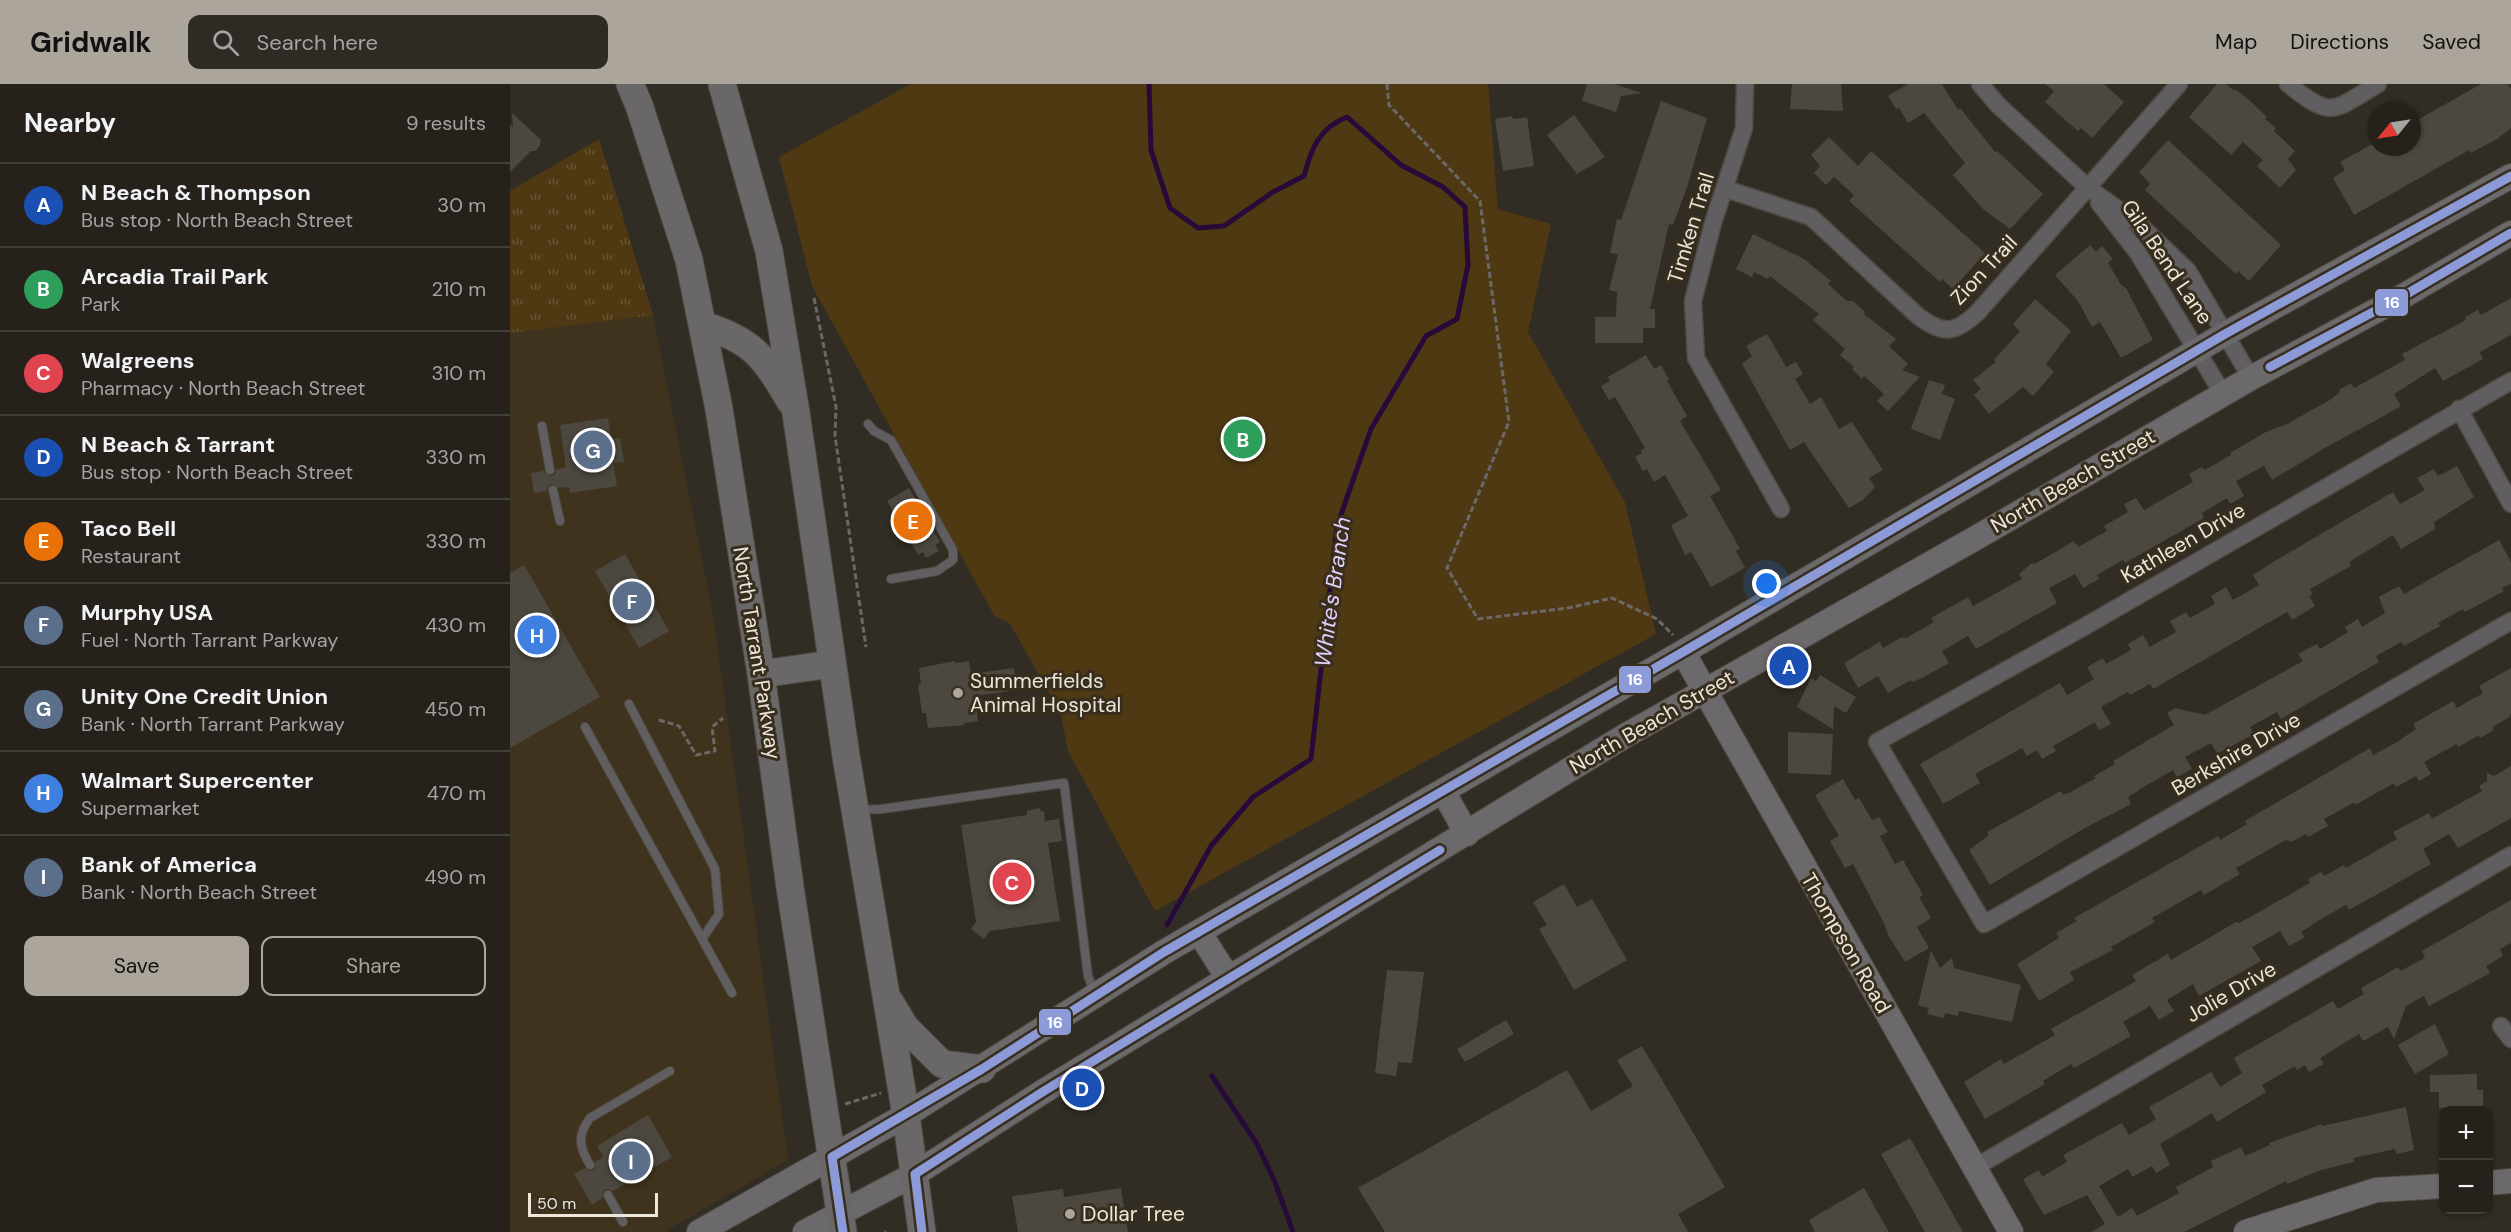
<!DOCTYPE html>
<meta charset="utf-8">
<style>
:root{--surface:#26221b;--page:#2e2a24;--text:#f1f3f6;--muted:#a4a4a3;--line:#423f3a;--accent:#aba59b}
body{margin:0;font-family:"DM Sans",sans-serif;background:var(--page);color:var(--text)}
.controls{position:absolute;right:18px;bottom:18px;display:grid;overflow:hidden;border-radius:12px;box-shadow:0 2px 4px #0004}
.controls button{width:54px;height:54px;display:grid;place-items:center;padding:0;border:0;border-bottom:2px solid var(--line);background:var(--surface);color:var(--text);font:30px sans-serif}
.compass{position:absolute;left:1857px;top:18px;width:54px;height:54px;border-radius:50%;background:var(--surface);box-shadow:0 2px 4px #0004;rotate:240deg}
.scale{position:absolute;left:18px;bottom:15px;width:130px;box-sizing:border-box;padding-left:6px;border:3px solid #ece6db;border-top:0;font-size:16px;line-height:21px;white-space:nowrap;color:#ece6db;-webkit-text-stroke:4px #382e1e;paint-order:stroke}
.you{position:absolute;left:1257px;top:500px;width:21px;height:21px;margin:-15px;border:4px solid #fff;border-radius:50%;background:#1a73e8;box-shadow:0 0 0 9px #1a73e833}
.badge{display:grid;place-items:center;width:39px;height:39px;border-radius:50%;background:var(--accent);color:#fff;font-size:20px;font-weight:700}
.pin{position:absolute;translate:-50% -50%;border:3px solid #fff;box-shadow:0 2px 6px #0006}
.list{margin:0;padding:0;list-style:none}
h2{display:flex;justify-content:space-between;align-items:center;height:78px;margin:0;padding:0 24px;font-size:26px}
h2 small{font-size:20px;font-weight:400;color:var(--muted)}
.list li{display:grid;grid-template-columns:39px 1fr auto;gap:18px;align-items:center;box-sizing:border-box;height:84px;padding:0 24px;border-top:2px solid var(--line)}
.list b{display:block;font-size:22px;white-space:nowrap}
.list p{margin:0;font-size:20px;white-space:nowrap;color:var(--muted)}
.list em{font-size:20px;font-style:normal;color:var(--muted)}
.actions{display:flex;gap:12px;padding:18px 24px}
.actions a{flex:1;padding:14px 0;border:2px solid var(--accent);border-radius:12px;text-align:center;font-size:21px;color:var(--accent)}
.actions .main{background:var(--accent);color:#111}
.icon{flex:none;width:33px;height:33px;fill:none;stroke:currentColor;stroke-width:2;stroke-linecap:round;stroke-linejoin:round}
.map{position:relative;flex:none;width:2001px;height:1148px;overflow:hidden}
header{display:flex;align-items:center;gap:36px;box-sizing:border-box;height:84px;padding:0 30px;background:var(--accent);color:#111}
header strong{font-size:28px}
nav{display:flex;gap:33px;margin-inline-start:auto;font-size:21px}
.search{width:420px;height:54px;background:var(--page);display:flex;align-items:center;gap:15px;box-sizing:border-box;padding:0 21px;border-radius:12px;color:var(--muted);font-size:22px}
main{display:flex}
aside{flex:1;background:var(--surface)}
.map>svg:first-child{display:block}
</style>
<header>
<strong>Gridwalk</strong>
<div class="search"><svg class="icon" aria-label="search" viewBox="0 0 24 24"><circle cx="10" cy="10" r="6"/><path d="M15 15l6 6"/></svg>Search here</div>
<nav><a>Map</a><a>Directions</a><a>Saved</a></nav>
</header>
<main>
<aside>
<h2>Nearby<small>9 results</small></h2>
<ul class="list">
<li><span class="badge" style="background:#1a4fb4">A</span><div><b>N Beach &amp; Thompson</b><p>Bus stop · North Beach Street</p></div><em>30 m</em></li>
<li><span class="badge" style="background:#2e9e5b">B</span><div><b>Arcadia Trail Park</b><p>Park</p></div><em>210 m</em></li>
<li><span class="badge" style="background:#e0444e">C</span><div><b>Walgreens</b><p>Pharmacy · North Beach Street</p></div><em>310 m</em></li>
<li><span class="badge" style="background:#1a4fb4">D</span><div><b>N Beach &amp; Tarrant</b><p>Bus stop · North Beach Street</p></div><em>330 m</em></li>
<li><span class="badge" style="background:#e8710a">E</span><div><b>Taco Bell</b><p>Restaurant</p></div><em>330 m</em></li>
<li><span class="badge" style="background:#5c6f8a">F</span><div><b>Murphy USA</b><p>Fuel · North Tarrant Parkway</p></div><em>430 m</em></li>
<li><span class="badge" style="background:#5c6f8a">G</span><div><b>Unity One Credit Union</b><p>Bank · North Tarrant Parkway</p></div><em>450 m</em></li>
<li><span class="badge" style="background:#3f7fe0">H</span><div><b>Walmart Supercenter</b><p>Supermarket</p></div><em>470 m</em></li>
<li><span class="badge" style="background:#5c6f8a">I</span><div><b>Bank of America</b><p>Bank · North Beach Street</p></div><em>490 m</em></li>
</ul>
<div class="actions"><a class="main">Save</a><a>Share</a></div>
</aside>
<div class="map">
<svg width="2001" height="1148" viewBox="0 0 2001 1148">
<defs>
<pattern id="grass-tufts" width="24" height="20" patternUnits="userSpaceOnUse" patternTransform="scale(1.5)"><rect width="24" height="20" fill="#4e3913"/><path d="M3 7l-1-3M5 7V3M7 7l1-3M15 17l-1-3M17 17v-4M19 17l1-3" fill="none" stroke="#685635"/></pattern>
</defs>
<rect width="100%" height="100%" fill="#322d24"/>
<path fill="#40331e" d="M143,231L203,530L278,1076L154,1148H0V245Z"/>
<path fill="url(#grass-tufts)" d="M89,55L143,231L0,249V107Z"/>
<path fill="#4e3913" d="M401,0H978L988,125L1041,140L1018,248L1115,418L1146,550L645,827L558,667L551,630L500,540L484,531L302,202L269,73Z"/>
<g fill="none" stroke-linecap="round" stroke-linejoin="round">
<path stroke="#270a39" stroke-width="5" d="M639,0L641,66L660,124L688,144L714,142L763,108L794,92C801,65 809,44 837,33L891,81L933,103L955,123L958,181L947,235L916,252L861,345L827,442L801,675L743,713L701,762L657,841
M702,992L747,1060L765,1098L783,1148"/>
</g>
<path fill="#4c4840" d="M1077,0H1104L1132,9L1111,12L1106,28L1072,17Z
M1282,0H1331L1333,27L1280,25Z
M1398,0H1432L1448,26L1450,24L1485,68L1487,67L1533,110L1500,145L1473,125L1443,91L1455,79L1414,29L1398,39L1389,24L1386,25L1378,12Z
M1535,0H1594L1614,18L1582,54L1571,44L1568,47L1535,18L1544,7Z
M1707,0H1716L1724,7L1725,5L1738,15L1757,33L1755,35L1766,44L1764,47L1785,67L1778,75L1786,86L1770,104L1747,82L1753,76L1733,58L1721,71L1679,33Z
M1971,0H1998L2001,5V44L1987,55L1961,69L1959,66L1844,131L1823,94L1835,86L1830,78L1866,58V63H1902V39Z
M1151,17L1197,34L1177,103L1163,141L1159,140L1140,225H1145V244H1133V259H1085V233H1106L1107,208L1099,206L1108,170L1100,169L1107,135L1111,136Z
M2,29L31,56L30,61L26,67H21L0,88V40L3,43Z
M1064,31L1095,73L1067,90L1037,51Z
M1002,32L1003,35L1017,33L1024,82L993,87L985,35Z
M1319,53L1348,82L1361,67L1475,169L1443,205L1432,195L1430,198L1339,117L1344,111L1324,93L1316,101L1304,89L1310,82L1301,71Z
M1658,56L1771,161L1739,197L1728,187L1726,190L1635,106L1640,100L1629,88Z
M1243,150L1294,175L1321,197L1318,200L1337,217H1343L1355,228L1354,230L1386,255L1379,262L1398,280L1392,286L1410,293L1378,327L1367,317L1374,310L1354,292L1352,295L1342,285L1344,283L1330,271L1335,265L1303,236L1309,230L1260,192L1258,195L1244,188L1242,193L1226,185Z
M1580,161L1586,168L1592,162L1603,175L1598,179L1611,201L1616,204L1643,256L1611,274L1590,238L1582,243L1568,217L1545,191Z
M2001,214V251L1970,268L1973,275L1933,297L1925,284L1884,310L1891,322L1863,338L1820,361L1762,396L1754,382L1726,397L1734,412L1720,420L1717,414L1692,429L1694,434L1615,479L1613,476L1587,491L1589,495L1573,504L1565,490L1539,504L1547,519L1466,565L1458,552L1432,567L1439,579L1412,594L1402,598L1401,596L1378,609L1368,592L1348,604L1334,579L1370,558L1373,564L1392,553L1396,554L1424,538L1421,534L1458,513L1463,522L1512,495L1509,490L1522,479L1525,480L1564,457L1568,463L1597,447L1594,442L1618,428L1614,420L1626,414L1634,426L1683,398L1679,390L1692,383L1695,386L1721,371L1720,369L1756,348L1777,340L1820,316L1830,308L1829,306L1841,299L1844,304L1895,276L1892,270L1956,236L1955,233L1968,226L1971,231Z
M1525,215L1561,247L1536,280L1544,288L1523,312L1513,303L1479,330L1464,311L1471,305L1463,296L1486,278L1484,276L1510,247L1503,240Z
M1257,250L1276,283L1286,278L1293,290L1285,295L1300,320L1311,313L1329,345L1342,338L1373,386L1359,394L1365,403L1353,416L1339,424L1294,358L1280,366L1232,280L1242,272L1236,262Z
M1136,271L1144,285L1151,281L1159,296L1157,297L1177,332L1170,337L1211,406L1200,412L1230,465L1226,467L1235,484L1201,503L1181,468L1175,471L1161,441L1178,432L1155,391L1144,398L1137,385L1133,387L1125,373L1132,369L1131,366L1135,364L1105,313L1099,316L1091,302L1100,297L1098,293Z
M1419,296L1435,301L1432,310L1445,315L1430,356L1401,345Z
M98,334L101,355L110,354L114,378L103,379L107,402L60,409L59,403L49,404L42,400L38,402L37,407L24,409L21,389L34,387L41,392L45,390L46,385L56,384L50,341Z
M1947,382L1964,413L1924,438L1925,445L1891,465L1883,451L1839,478L1841,482L1800,505L1803,510L1799,512L1805,522L1782,536L1777,528L1643,605L1640,600L1620,611L1618,608L1591,623L1601,640L1589,646L1585,638L1543,662L1546,667L1532,675L1527,666L1517,672L1512,664L1465,690L1470,699L1433,720L1410,680L1550,599L1557,611L1584,595L1577,583L1593,574L1596,580L1621,566L1618,560L1633,551L1640,563L1666,548L1660,537L1676,528L1680,534L1705,520L1701,512L1716,503L1723,516L1749,501L1743,491L1763,478L1883,408L1890,420L1915,406L1907,394L1924,385L1928,392Z
M399,404L430,458L425,461L429,467L416,474L413,468L408,471L377,417Z
M1989,456L2001,478V500L1992,504L1994,507L1955,528L1953,525L1928,539L1930,542L1894,562L1891,558L1866,572L1869,578L1771,635L1767,628L1740,643L1744,650L1707,670L1701,659L1675,673L1682,685L1667,693L1663,686L1628,706V707L1618,713L1621,720L1573,745L1480,801L1459,766L1479,751L1477,748L1551,707L1553,711L1556,709L1557,710L1586,694L1584,692L1605,680L1603,677L1664,641L1657,629L1665,624L1695,631L1793,577L1788,570L1807,560L1810,565L1838,548L1835,543L1848,535L1852,543L1875,529L1869,513L1889,502L1894,510Z
M115,470L159,547L129,564L85,487Z
M14,481L90,613L0,664V489Z
M445,577V579L459,577L461,590L504,584L507,606L465,612L468,637L454,639V641L418,644L416,629H412L408,601L411,600L409,584Z
M2001,584V628L2000,633L1982,643L1984,646L1970,654L1969,651L1948,663L1947,660L1914,678L1921,690L1909,697L1906,692L1886,703L1884,699L1847,720L1843,719L1814,735L1818,742L1798,753L1796,750L1781,758L1776,756L1726,784L1730,790L1694,811L1691,806L1642,834L1645,838L1601,863L1603,866L1560,888L1564,896L1529,917L1507,880L1549,854L1546,849L1567,837L1564,834L1708,752L1710,756L1737,740L1735,737L1860,664L1863,671L1887,658L1906,645L1903,640L1943,617L1947,624L1973,609L1969,602Z
M1310,591L1346,613L1336,629L1324,622L1323,645L1287,623L1301,594L1306,597Z
M1278,648L1323,650L1321,691L1278,689Z
M2001,682V734L1948,764L1939,750L1913,765L1921,780L1839,826L1836,821L1811,835L1791,848L1795,853L1779,862L1770,847L1742,863L1751,877L1689,912L1683,900L1657,916L1664,927L1649,936L1640,922L1613,938L1621,952L1564,984L1561,980L1533,997L1535,1000L1475,1035L1454,998L1491,975L1494,980L1545,951L1541,945L1626,897L1622,891L1658,870L1661,876L1726,838L1729,839L1749,828L1800,799L1798,795L1811,788L1814,792L1834,781L1836,784L1887,755L1883,748L1898,740L1919,729L1922,735L1972,707L1969,702L1977,697V689L1984,692Z
M1333,695L1345,716L1349,714L1362,736L1369,733L1378,748L1370,752L1385,780L1393,776L1413,811L1409,813L1421,834L1407,843L1419,864L1395,878L1378,851L1375,841L1343,780L1335,784L1320,757L1329,752L1305,711Z
M530,724L531,728L534,727L535,737L549,735L552,757L538,759L550,837L480,847L474,855L461,845L466,838L451,741L517,731V727Z
M1054,800L1067,823L1082,815L1117,876L1064,906L1029,845L1037,841L1023,818Z
M2001,816V859L1990,865L1993,872L1976,882L1980,889L1919,922L1914,912L1896,922L1884,955L1878,943L1853,957L1849,950L1810,974L1814,980L1799,988L1795,981L1787,986L1785,982L1752,1001L1756,1008L1707,1038L1702,1029L1650,1060L1660,1081L1646,1089L1642,1082L1622,1093L1618,1085L1589,1102L1608,1133L1622,1124L1627,1132L1669,1109L1666,1103L1703,1083L1701,1077L1731,1063L1735,1072L1760,1061L1759,1059L1812,1040V1042L1896,1023L1904,1066L1886,1070L1885,1065L1843,1074L1844,1078L1808,1087L1777,1100L1776,1097L1674,1148H1581L1595,1140L1577,1111L1534,1131L1513,1095L1529,1086L1532,1093L1557,1078L1553,1071L1612,1039L1619,1051L1646,1035L1639,1023L1701,988L1710,1003L1732,989L1724,974L1823,917L1828,925L1854,910L1851,904L1888,883L1890,887L1915,874L1912,867Z
M1421,867L1430,884L1442,874L1444,884L1511,901L1502,938L1449,927L1448,932L1435,929L1434,934L1417,930L1419,924L1408,921Z
M877,886L914,888L902,979L888,978L886,992L865,989Z
M996,936L1004,950L955,978L947,965Z
M1925,940L1939,970L1905,990L1888,961Z
M1132,962L1215,1103L1168,1130L1178,1148H875L848,1104L1057,986L1081,1027L1123,1002L1107,976Z
M1967,990V1006H1973V1023L1929,1024V1008H1920V991Z
M138,1031L162,1073L103,1107L99,1105L94,1106L92,1114L82,1121L64,1090L74,1084L79,1087L84,1086L85,1078L94,1073L87,1062Z
M1400,1054L1453,1148H1415L1371,1070Z
M611,1104L618,1148H508L502,1112L553,1105L554,1113Z
M1354,1104L1379,1148H1305L1299,1136Z"/>
<g fill="none" stroke-linecap="round" stroke-linejoin="round">
<g stroke="#4f4a42" stroke-width="10">
<path id="lane" d="M358,340L364,347L381,356L443,466V476L427,487L381,495
M32,342L40,386
M43,406L50,437
M119,620L205,785L209,830L192,855
M75,643L222,909
M348,726L372,725L554,699L578,892L584,908
M80,1081C69,1063 67,1051 80,1034L160,987
M98,1111L113,1138"/>
</g>
<g stroke="#4f4a42" stroke-width="19">
<path id="street" d="M1235,0L1234,44L1203,139L1183,217L1186,274L1271,425
M1470,0L1488,21L1578,104L1630,141L1678,187L1741,294
M1778,0C1823,36 1822,27 1868,0
M1216,105L1301,133L1408,232C1433,251 1445,250 1468,228L1669,0
M1589,119L1628,169L1713,310
M2001,297L1572,544L1367,658L1474,840L2001,537
M1949,325L2001,420
M1991,942L2001,955
M1464,1084L2001,771"/>
</g>
<g stroke="#4f4a42" stroke-width="26">
<path id="secondary" d="M1173,568L1501,1148
M933,707L957,750
M689,848L718,894
M1978,1099L2001,1097
M189,1148L396,1031L654,868L1173,568L1715,250L2001,92
M295,1148L405,1090L534,1007L1113,653L1464,455L1741,294L1895,211L2001,149
M1736,1148L1866,1106L1934,1102"/>
</g>
<g stroke="#4f4a42" stroke-width="29">
<path id="primary" d="M120,0L129,21L179,176L209,325L251,590L280,803L333,1148
M212,0L259,167L286,329L336,672L396,1031L412,1148
M192,241C243,256 254,273 280,317
M251,590L322,580
M380,918L395,943L432,980L472,985"/>
</g>
<path stroke="#6b6867" stroke-width="3" stroke-dasharray="6 3" stroke-linecap="butt" d="M877,0L879,21L970,117L999,338L937,484L968,535L1058,524L1102,514L1147,535L1163,551
M304,214L326,323L325,352L356,563
M149,636L169,642L186,671L205,667L202,643L213,634
M335,1020L371,1009
M375,1148L376,1147"/>
<use href="#lane" stroke="#605e60" stroke-width="8"/>
<use href="#street" stroke="#605e60" stroke-width="16"/>
<use href="#secondary" stroke="#6b696b" stroke-width="24"/>
<use href="#primary" stroke="#696767" stroke-width="27"/>
<g stroke="#382e1e" stroke-width="14">
<path id="bus-1" d="M1760,283L1895,211L2001,149
M333,1148L322,1073L472,985L654,868L1173,568L1715,250L2001,92
M412,1148L405,1090L534,1007L930,766"/>
</g>
<use href="#bus-1" stroke="#8c9ad7" stroke-width="9"/>
</g>
<g fill="#aba59b" stroke="#382e1e" stroke-width="2">
<circle cx="448" cy="609" r="6"/>
<circle cx="560" cy="1130" r="6"/>
</g>
<g text-anchor="middle" stroke-width="6" stroke-linejoin="round" paint-order="stroke">
<g font-size="21" fill="#ece6db" stroke="#382e1e">
<text transform="translate(1181 144) rotate(-73)" y="7">Timken Trail</text>
<text transform="translate(1657 178) rotate(56)" y="7">Gila Bend Lane</text>
<text transform="translate(1474 186) rotate(-47)" y="7">Zion Trail</text>
<text transform="translate(1563 397) rotate(-30)" y="7">North Beach Street</text>
<text transform="translate(1673 459) rotate(-30)" y="7">Kathleen Drive</text>
<text transform="translate(247 569) rotate(81)" y="7">North Tarrant Parkway</text>
<text transform="translate(1142 638) rotate(-30)" y="7">North Beach Street</text>
<text transform="translate(1726 670) rotate(-30)" y="7">Berkshire Drive</text>
<text transform="translate(1336 859) rotate(60)" y="7">Thompson Road</text>
<text transform="translate(1721 908) rotate(-30)" y="7">Jolie Drive</text>
</g>
<g font-size="21" fill="#ece6db" stroke="#382e1e" text-anchor="start">
<text x="460" y="604">Summerfields<tspan x="460" dy="24">Animal Hospital</tspan></text>
<text x="572" y="1137">Dollar Tree</text>
</g>
<g font-size="22" font-style="italic" fill="#e3cef8" stroke="#382e1e">
<text transform="translate(822 508) rotate(-82)" y="8">White's Branch</text>
</g>
</g>
<g stroke="#382e1e" stroke-width="2">
<rect x="1864" y="204" width="35" height="29" rx="6" fill="#8c9ad7"/>
<rect x="1108" y="581" width="34" height="29" rx="6" fill="#8c9ad7"/>
<rect x="528" y="924" width="34" height="28" rx="6" fill="#8c9ad7"/>
</g>
<g font-size="16" text-anchor="middle" font-weight="bold" fill="#fff">
<text x="1882" y="224">16</text>
<text x="1125" y="601">16</text>
<text x="545" y="944">16</text>
</g>
</svg>
<div class="controls">
<button>+</button>
<button>−</button>
</div>
<svg class="compass" viewBox="-18 -18 36 36"><path d="M0-13l5 13h-10z" fill="#e53935"/><path d="M0 13l5-13h-10z" fill="#a4a4a3"/></svg>
<div class="scale">50 m</div>
<div class="you"></div>
<div class="pin badge" style="left:1279px;top:582px;background:#1a4fb4">A</div>
<div class="pin badge" style="left:733px;top:355px;background:#2e9e5b">B</div>
<div class="pin badge" style="left:502px;top:798px;background:#e0444e">C</div>
<div class="pin badge" style="left:572px;top:1004px;background:#1a4fb4">D</div>
<div class="pin badge" style="left:403px;top:437px;background:#e8710a">E</div>
<div class="pin badge" style="left:122px;top:517px;background:#5c6f8a">F</div>
<div class="pin badge" style="left:83px;top:366px;background:#5c6f8a">G</div>
<div class="pin badge" style="left:27px;top:551px;background:#3f7fe0">H</div>
<div class="pin badge" style="left:121px;top:1077px;background:#5c6f8a">I</div>
</div>
</main>
